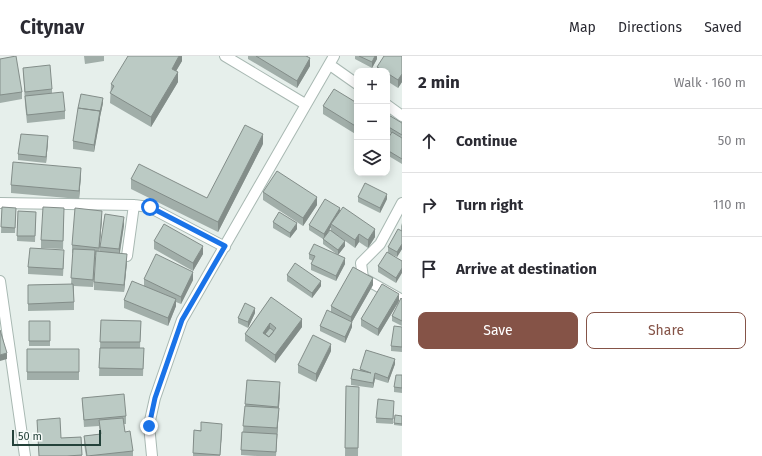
<!DOCTYPE html>
<meta charset="utf-8">
<style>
:root{--surface:#fff;--page:#f7f7f7;--text:#2b2b33;--muted:#7c7c81;--line:#e1e1e2;--accent:#855347}
body{margin:0;font-family:"Fira Sans",sans-serif;background:var(--page);color:var(--text)}
.controls{position:absolute;right:12px;top:12px;display:grid;overflow:hidden;border-radius:8px;box-shadow:0 2px 10px #0003}
.controls button{width:36px;height:36px;display:grid;place-items:center;padding:0;border:0;border-bottom:1px solid var(--line);background:var(--surface);color:var(--text);font:20px sans-serif}
.scale{position:absolute;left:12px;bottom:10px;width:89px;box-sizing:border-box;padding-left:4px;border:2px solid #24423a;border-top:0;font-size:11px;line-height:14px;white-space:nowrap;color:#24423a;-webkit-text-stroke:3px #f7fbf9;paint-order:stroke}
.stop{position:absolute;width:12px;height:12px;margin:-9px;border:3px solid #1a73e8;border-radius:50%;background:#fff}
.stop.end{background:#1a73e8;border-color:#fff;box-shadow:0 1px 4px #0008}
.list{margin:0;padding:0;list-style:none}
h2{display:flex;justify-content:space-between;align-items:center;height:52px;margin:0;padding:0 16px;font-size:17px}
h2 small{font-size:13px;font-weight:400;color:var(--muted)}
.list li{display:grid;grid-template-columns:26px 1fr auto;gap:12px;align-items:center;box-sizing:border-box;height:64px;padding:0 16px;border-top:1px solid var(--line)}
.list b{display:block;font-size:15px;white-space:nowrap}
.list em{font-size:13px;font-style:normal;color:var(--muted)}
.actions{display:flex;gap:8px;padding:12px 16px}
.actions a{flex:1;padding:9px 0;border:1px solid var(--accent);border-radius:8px;text-align:center;font-size:14px;color:var(--accent)}
.actions .main{background:var(--accent);color:#fff}
.icon{flex:none;width:22px;height:22px;fill:none;stroke:currentColor;stroke-width:2;stroke-linecap:round;stroke-linejoin:round}
.map{position:relative;flex:none;width:402px;height:400px;overflow:hidden}
header{display:flex;align-items:center;gap:24px;box-sizing:border-box;height:56px;padding:0 20px;background:var(--surface);border-bottom:1px solid var(--line)}
header strong{font-size:19px}
nav{display:flex;gap:22px;margin-inline-start:auto;font-size:14px}
main{display:flex}
aside{flex:1;background:var(--surface)}
.map>svg:first-child{display:block}
</style>
<header>
<strong>Citynav</strong>
<nav><a>Map</a><a>Directions</a><a>Saved</a></nav>
</header>
<main>
<div class="map">
<svg width="402" height="400" viewBox="0 0 402 400">
<rect width="100%" height="100%" fill="#e6efeb"/>
<g fill="none" stroke-linecap="round" stroke-linejoin="round">
<g stroke="#a8b8b2" stroke-width="12">
<path id="minor" d="M225,0L305,48
M330,9L357,28
M387,49L402,60
M0,147L134,149L149,151L225,191
M402,147L380,188L361,207L363,222L402,244
M127,200L134,149
M0,225L25,400
M152,400L149,369L155,342L182,264L334,0"/>
</g>
<use href="#minor" stroke="#fff" stroke-width="10"/>
</g>
<path fill="#a1aea9" fill-rule="evenodd" d="M84,0H104V5L85,8Z
M182,0V5L176,15L178,26L151,71L110,47L111,28Z
M248,0H308V1L310,10L297,32L248,3Z
M355,0H377V3L372,12L355,3Z
M402,0V26L398,32L387,25V15H377V11Z
M0,3L22,36V43L0,47Z
M23,12L52,33V38L65,55V63L27,67L25,48Z
M103,47L100,61L94,96L73,93V85Z
M357,47V79L323,58V50Z
M387,58L402,67V108L387,99V84L391,77L387,75Z
M48,86L46,107L18,104V98Z
M263,88L218,176L131,133V123L207,142Z
M81,119L79,143L11,137V129Z
M263,136L317,149L303,170L263,144Z
M358,141L387,143L380,157L358,146Z
M2,151L16,152L15,177H1Z
M18,155L36,156L35,186L17,185Z
M340,155L375,181L368,192L359,186L355,192L337,179L345,190L338,199L323,188V183L309,174V169ZM331,171V175L328,177Z
M64,159L63,193L41,192V184Z
M102,162L99,196H100V191L124,169L120,197L127,206L124,236L94,234V226L96,199H95L93,231L74,230V254L28,255V229L71,228L73,197H72V189Z
M273,166L297,173L290,182L273,172Z
M402,167V193L397,201L388,197L402,205L396,227L378,216V210L388,196V191L401,175V170Z
M154,185L203,198L193,215L154,193Z
M309,198L345,208L336,225L311,214V208L313,205L309,203Z
M64,202L63,220L28,218V211Z
M287,219L321,230L312,242L287,225Z
M144,223L193,224L181,248L176,246V250L168,270L124,252V244L144,230Z
M373,229L352,266V271L345,287L320,275V270L331,256V250Z
M271,241L302,271L275,307L245,285V278Z
M402,243V270L392,265V260Z
M399,245L378,280L361,270V263Z
M255,257L248,272L238,267V262Z
M101,264L141,265L140,292H144L143,320H99Z
M29,265H50V290H29Z
M402,271V296L391,295V290Z
M27,293H79V324H27Z
M331,295L316,326L298,317V309Z
M395,308L388,327L375,323L373,332L351,329V323L360,315V313Z
M402,319V337L394,336V331Z
M247,324L280,334L276,400H257L241,399V394L243,376Z
M346,330L359,331L358,400H345Z
M82,342L126,360V368H124L125,376L133,395V400H86L84,388V380L100,378L99,370L84,371Z
M394,350L393,368L376,367V362Z
M402,360V370L394,369V367Z
M37,364L61,382L81,381L82,400H39Z
M194,374L222,375L220,400H193Z"/>
<path fill="#838d89" d="M179,0H182V5L172,22V13Z
M375,0H377V3L372,12V6Z
M310,2V10L297,32V25Z
M178,16V26L151,71V61Z
M402,18V26L398,32V24Z
M103,42V47L100,61V56Z
M100,55V63L94,96V89Z
M263,78V88L218,176V166Z
M48,80V86L46,107V101Z
M81,112V119L79,143V135Z
M387,138V143L380,157V152Z
M317,141V149L303,170V162Z
M340,152V157L331,168V171L324,183V178Z
M102,155V162L99,200V192Z
M124,161V169L119,201V193Z
M297,167V173L290,182V177Z
M375,173V181L368,192V184Z
M359,178V186L355,192V184Z
M345,185V190L338,199V194Z
M402,188V193L397,201V196Z
M203,190V198L193,215V207Z
M95,194V202L93,231V224Z
M127,198V206L124,236V229Z
M345,202V208L336,225V220Z
M402,212V217L396,227V222Z
M193,216V224L181,248V241Z
M373,222V229L352,266V271L345,287V281L351,268V261Z
M321,225V230L312,242V237Z
M399,238V245L378,280V273Z
M176,243V250L168,270V262Z
M255,252V257L248,272V266Z
M302,263V271L275,307V299Z
M270,267V275L264,282L263,277Z
M331,288V295L316,326V318Z
M7,297V303L0,305V299Z
M395,303V308L388,327V322Z
M375,317V323L373,332V327Z
M280,326V334L276,400L277,372Z
M222,368V375L220,400Z"/>
<path fill="#bbcac4" stroke="#838d89" fill-rule="evenodd" d="M16,0L22,36L0,39V3Z
M128,0H179L172,13L178,16L151,61L110,37L114,30L111,28Z
M256,0H306L310,2L297,25Z
M359,0H375L372,6Z
M384,0H402V18L398,24L387,17V15H384L377,11Z
M50,9L52,33L25,36L23,12Z
M334,33L357,47V71L323,50Z
M63,36L65,55L27,59L25,40Z
M81,38L103,42L100,56V55L78,52Z
M78,52L100,55L94,89L73,85Z
M387,58L402,67V79L387,70Z
M245,69L263,78L218,166L131,123L139,108L207,142Z
M392,76L402,82V103L387,94V84Z
M21,78L48,80L46,101L18,98Z
M13,106L81,112L79,135L11,129Z
M277,115L317,141L303,162L263,136Z
M365,127L387,138L380,152L358,141Z
M325,143L340,152L324,178L309,169Z
M2,151L16,152L15,172L1,171Z
M43,151L64,152L63,185L41,184Z
M343,151L375,173L368,184L359,178L355,184L331,168Z
M75,152L102,155L99,192L72,189Z
M18,155L36,156L35,180H17Z
M279,156L297,167L290,177L273,166Z
M105,158L124,161L119,193L100,191Z
M164,168L203,190L193,207L154,185Z
M398,173L402,175V188L397,196L388,191Z
M330,174L345,185L338,194L323,183Z
M314,188L345,202L336,220L311,208L315,200L309,198Z
M30,192L64,194L63,213L28,211Z
M73,193L95,194L93,224L71,222Z
M96,195L127,198L124,229L94,226Z
M387,196L402,205V212L396,222L378,210Z
M156,198L193,216L181,241L144,223Z
M295,207L321,225L312,237L287,219Z
M353,211L373,222L351,261L331,250Z
M132,225L176,243L168,262L124,244Z
M73,228L74,246L28,248V229Z
M382,228L399,238L378,273L361,263Z
M271,241L302,263L275,299L245,278ZM270,267L276,272L269,281L263,277Z
M401,242L402,243V265L392,260Z
M245,247L255,252L248,266L238,262Z
M327,254L352,266L345,281L320,270Z
M101,264L141,265L140,286H100Z
M29,265H50V285H29Z
M394,270L402,271V291L391,290Z
M270,272L274,275L269,281L265,278Z
M0,274L7,297L0,299Z
M313,279L331,288L316,318L298,309Z
M100,292H144L143,313L99,312Z
M27,293H79V316H27Z
M366,294L395,303L388,322L375,317L373,327L351,323L353,313L371,317L360,313Z
M396,319H402V332L394,331Z
M247,324L280,326L278,351L245,348Z
M346,330L359,331L358,392H345Z
M124,338L126,360L84,364L82,342Z
M378,343L394,345L393,363L376,362Z
M245,350L279,352L277,372L243,370Z
M395,359L402,360V368L394,367Z
M60,362L61,382L81,381L82,399L67,400H39L37,364Z
M123,362L125,376L130,375L133,395L87,400L84,380L101,378L99,364Z
M201,366L222,368L220,399L193,397L194,374L201,375Z
M242,376L277,378L276,396L241,394Z"/>
<g fill="none" stroke-linecap="round" stroke-linejoin="round">
<path stroke="#1a73e8" stroke-width="5" d="M149,370L155,342L182,264L225,190L150,151"/>
</g>
</svg>
<div class="controls">
<button>+</button>
<button>−</button>
<button><svg class="icon" aria-label="layers" viewBox="0 0 24 24"><path d="M12 4l9 5-9 5-9-5zM3 14l9 5 9-5"/></svg></button>
</div>
<div class="scale">50 m</div>
<div class="stop" style="left:150px;top:151px"></div>
<div class="stop end" style="left:149px;top:370px"></div>
</div>
<aside>
<h2>2 min<small>Walk · 160 m</small></h2>
<ul class="list">
<li><svg class="icon" aria-label="ahead" viewBox="0 0 24 24"><path d="M12 20V5M6 11l6-6 6 6"/></svg><div><b>Continue</b></div><em>50 m</em></li>
<li><svg class="icon" aria-label="right" viewBox="0 0 24 24"><path d="M7 20v-9h11M14 6l5 5-5 5"/></svg><div><b>Turn right</b></div><em>110 m</em></li>
<li><svg class="icon" aria-label="arrive" viewBox="0 0 24 24"><path d="M6 21V4h12l-3 4 3 4H6"/></svg><div><b>Arrive at destination</b></div></li>
</ul>
<div class="actions"><a class="main">Save</a><a>Share</a></div>
</aside>
</main>
